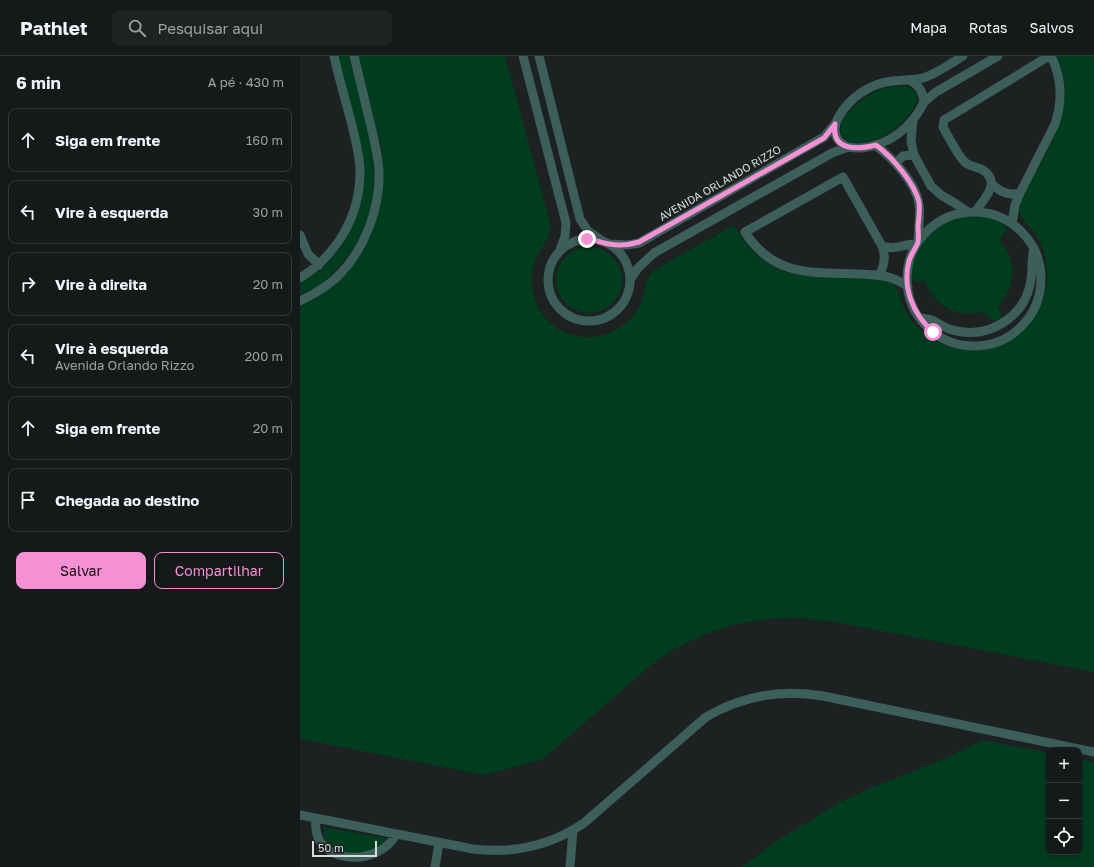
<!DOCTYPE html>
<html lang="pt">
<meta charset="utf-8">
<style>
:root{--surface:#161919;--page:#1f2222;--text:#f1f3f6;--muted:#9ea0a2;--line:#353838;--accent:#f491d4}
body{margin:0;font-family:"Golos Text",sans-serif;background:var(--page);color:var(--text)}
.controls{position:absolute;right:12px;bottom:12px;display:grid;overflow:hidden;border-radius:8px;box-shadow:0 2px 10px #0003}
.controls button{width:36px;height:36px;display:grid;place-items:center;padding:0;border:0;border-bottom:1px solid var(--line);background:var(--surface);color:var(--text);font:20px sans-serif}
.scale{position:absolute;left:12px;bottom:10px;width:65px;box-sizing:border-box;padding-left:4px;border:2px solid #dadcdd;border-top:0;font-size:11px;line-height:14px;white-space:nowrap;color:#dadcdd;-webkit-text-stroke:3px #1d2121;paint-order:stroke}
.stop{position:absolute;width:12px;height:12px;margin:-9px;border:3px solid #f491d4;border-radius:50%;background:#fff}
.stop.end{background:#f491d4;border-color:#fff;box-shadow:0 1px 4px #0008}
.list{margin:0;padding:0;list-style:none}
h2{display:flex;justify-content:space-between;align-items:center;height:52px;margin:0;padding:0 16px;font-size:17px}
h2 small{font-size:13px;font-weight:400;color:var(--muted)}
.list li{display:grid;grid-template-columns:26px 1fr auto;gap:12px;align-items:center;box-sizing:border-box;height:64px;margin:0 8px 8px;padding:0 8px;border:1px solid var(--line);border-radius:8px}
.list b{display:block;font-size:15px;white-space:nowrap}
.list p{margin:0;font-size:13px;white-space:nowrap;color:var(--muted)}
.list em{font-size:13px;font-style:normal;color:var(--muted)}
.actions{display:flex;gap:8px;padding:12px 16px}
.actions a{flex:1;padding:9px 0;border:1px solid var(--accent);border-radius:8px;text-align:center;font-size:14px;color:var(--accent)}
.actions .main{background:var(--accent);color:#111}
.icon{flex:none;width:22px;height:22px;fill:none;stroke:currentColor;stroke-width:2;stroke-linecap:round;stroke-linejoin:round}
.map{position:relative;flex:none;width:794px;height:811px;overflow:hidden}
header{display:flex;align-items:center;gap:24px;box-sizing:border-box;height:56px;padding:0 20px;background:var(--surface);border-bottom:1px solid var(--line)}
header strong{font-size:19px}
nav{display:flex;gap:22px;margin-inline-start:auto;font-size:14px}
.search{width:280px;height:36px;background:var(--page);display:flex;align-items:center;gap:10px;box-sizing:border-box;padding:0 14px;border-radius:8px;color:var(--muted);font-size:15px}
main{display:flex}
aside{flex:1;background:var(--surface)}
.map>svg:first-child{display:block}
</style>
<header>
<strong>Pathlet</strong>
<div class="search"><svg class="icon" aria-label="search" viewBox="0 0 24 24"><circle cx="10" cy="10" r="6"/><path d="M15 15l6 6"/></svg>Pesquisar aqui</div>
<nav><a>Mapa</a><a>Rotas</a><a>Salvos</a></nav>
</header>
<main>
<aside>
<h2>6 min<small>A pé · 430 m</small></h2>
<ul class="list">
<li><svg class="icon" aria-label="ahead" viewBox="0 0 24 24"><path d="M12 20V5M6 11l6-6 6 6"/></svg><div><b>Siga em frente</b></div><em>160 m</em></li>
<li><svg class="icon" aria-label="left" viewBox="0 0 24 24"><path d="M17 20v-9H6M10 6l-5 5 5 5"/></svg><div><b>Vire à esquerda</b></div><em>30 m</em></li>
<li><svg class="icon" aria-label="right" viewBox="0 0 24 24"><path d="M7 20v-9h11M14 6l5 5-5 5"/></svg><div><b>Vire à direita</b></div><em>20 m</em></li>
<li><svg class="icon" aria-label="left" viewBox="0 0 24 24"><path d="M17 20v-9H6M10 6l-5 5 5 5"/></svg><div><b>Vire à esquerda</b><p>Avenida Orlando Rizzo</p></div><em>200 m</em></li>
<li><svg class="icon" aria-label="ahead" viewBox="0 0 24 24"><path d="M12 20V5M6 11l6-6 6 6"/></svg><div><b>Siga em frente</b></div><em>20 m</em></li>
<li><svg class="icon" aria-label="arrive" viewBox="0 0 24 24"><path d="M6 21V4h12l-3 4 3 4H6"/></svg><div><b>Chegada ao destino</b></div></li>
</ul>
<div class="actions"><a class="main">Salvar</a><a>Compartilhar</a></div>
</aside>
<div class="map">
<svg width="794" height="811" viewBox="0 0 794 811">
<rect width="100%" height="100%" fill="#1d2121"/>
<path fill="#003d1f" d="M37,0H49C67,72 98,144 41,208C30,221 16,234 0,238V228L17,216L26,209L41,191L47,181L61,137Z
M58,0H205L250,166C252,182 244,186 238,199C233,207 231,216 232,225C232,244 241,262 257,272C287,291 326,279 341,247C347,234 343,225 354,214L434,169C450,195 463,210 494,218L587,224C600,230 598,240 604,251C609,263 618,274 629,281C680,315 751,277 747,215C747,203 743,191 737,180C732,171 717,162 719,150C739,103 784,54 756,0H794V616L535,566L501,562L468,563L436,568L406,578L378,591L352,608L242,704L184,719L0,683V251L19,240L49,212L83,122L82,94Z
M607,30L616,37L618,44C606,69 579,90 550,86C522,72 562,41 577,35C586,31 597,30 607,30Z
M678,160L694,162L704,167L706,174L700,184C717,206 717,229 698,250L702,259L700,263L696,265L689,263L685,256C656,261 636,253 625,225L618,226L614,225C609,220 611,214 613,207C621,177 648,160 678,160Z
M256 224a33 33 0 1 1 66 0a33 33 0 1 1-66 0Z
M683,684L749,697V796H779V703L794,706V811H442L478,784L539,747L570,732L642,704Z
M23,771L86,782L83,788L60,805H49L31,795L25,784Z"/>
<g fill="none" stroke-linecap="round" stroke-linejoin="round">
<path stroke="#3d5f59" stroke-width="9" d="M223,0L266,167L265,180L260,194
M239,0L280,163L288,175L301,184
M609,24C618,28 623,35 624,46C612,71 590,89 561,92C553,92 545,92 539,85C533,78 534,70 538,62C549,42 570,27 593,25C604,23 615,25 626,21C639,16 652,7 663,0
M624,46L636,36L698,0
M613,64L611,85L614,99L631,130L641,139L653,146L668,156
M575,89C592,101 616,127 619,148C621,160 618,173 618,186
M596,107L603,100L614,99
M691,127C699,136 708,140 720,137
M675,156C683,144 702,127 683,114C678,111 671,111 666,107C659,102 648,80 643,71L644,64L749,0
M607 223a67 67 0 1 1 134 0a67 67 0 1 1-134 0Z
M712,168L715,149L720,137L755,68C763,44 762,22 751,0
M0,179L8,198L19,209
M248 224a41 41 0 1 1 82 0a41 41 0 1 1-82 0Z
M309,188L327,189L339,187L524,81L535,68
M579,219C585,209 586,200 582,190
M0,222C37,199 60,160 60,116C60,99 55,82 51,65C45,43 39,22 34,0
M330,224L338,212L354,197L532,97L548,91
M608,231C592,219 579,219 561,218C514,216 474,222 445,176L543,121L582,190C598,195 603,187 617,188
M0,245C14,238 29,230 40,218C65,192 80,152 79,116C78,97 73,79 69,62C64,41 59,21 54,0
M620,262C624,262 628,263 632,264C640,268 647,274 657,275C690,282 723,261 730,229C733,216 731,204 734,192
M0,759L173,793C214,798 250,790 284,767L406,661C443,639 481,633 523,640L794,696
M16,763C10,811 81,811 96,778
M135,811L139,787
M270,811L273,774"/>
</g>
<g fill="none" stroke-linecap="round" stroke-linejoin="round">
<path stroke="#f491d4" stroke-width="5" d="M287,183C296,184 302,187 309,188C319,190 329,189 339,186L524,82L535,68C531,95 557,94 576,89C592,101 614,126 619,146C620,154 619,162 618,170C618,175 619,181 618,186C616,192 611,198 609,205C602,232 613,258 633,276"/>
</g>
<g text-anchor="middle" stroke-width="3" stroke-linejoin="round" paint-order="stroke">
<g font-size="11" fill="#dadcdd" stroke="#1d2121">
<text transform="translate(420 127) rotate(-30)" y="4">AVENIDA ORLANDO RIZZO</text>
</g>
</g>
</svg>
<div class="controls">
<button>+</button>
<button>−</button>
<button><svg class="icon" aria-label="locate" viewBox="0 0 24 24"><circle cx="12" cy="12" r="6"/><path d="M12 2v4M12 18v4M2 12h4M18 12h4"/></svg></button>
</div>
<div class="scale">50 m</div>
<div class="stop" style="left:633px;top:276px"></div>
<div class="stop end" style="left:287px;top:183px"></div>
</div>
</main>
